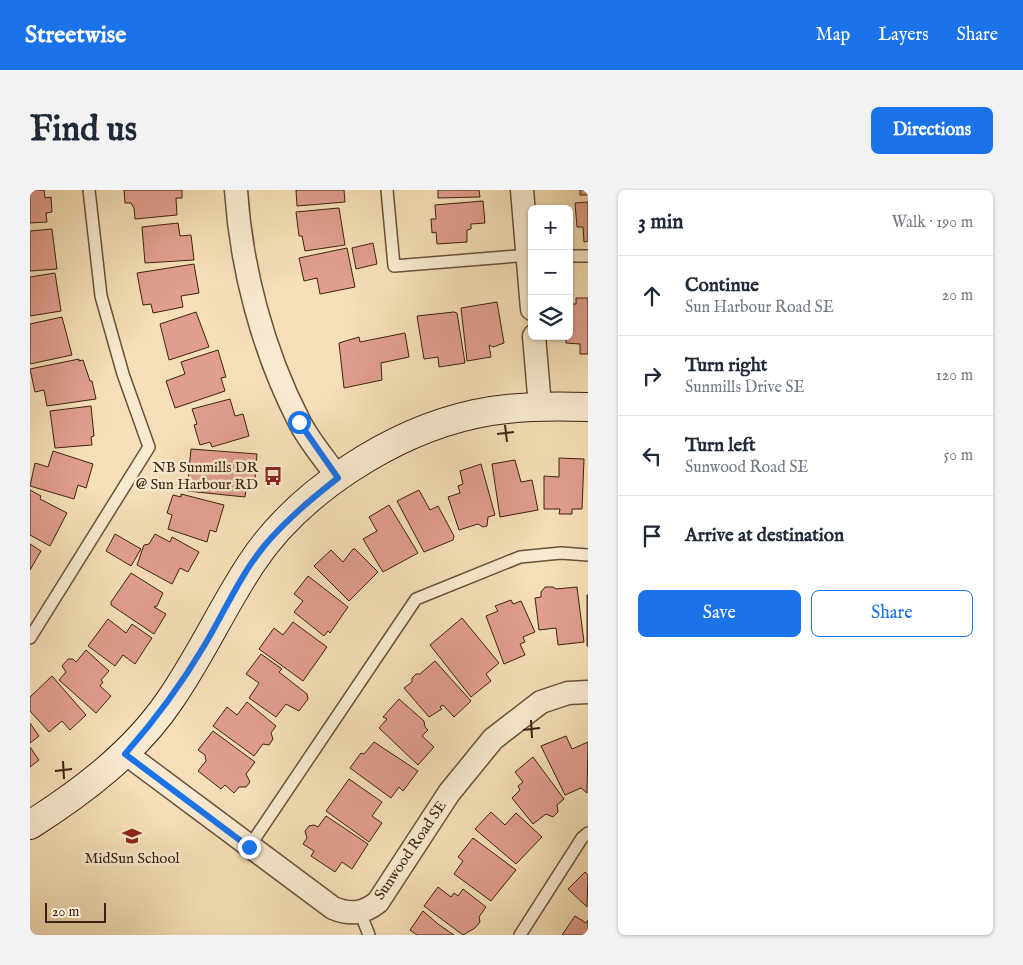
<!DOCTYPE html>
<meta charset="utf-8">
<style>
:root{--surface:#fff;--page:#f2f2f3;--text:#1f2937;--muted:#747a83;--line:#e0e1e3;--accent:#1a73e8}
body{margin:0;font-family:"IM FELL English",serif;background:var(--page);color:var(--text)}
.controls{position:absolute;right:15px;top:15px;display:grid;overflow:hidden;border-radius:8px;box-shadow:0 1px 4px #0004}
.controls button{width:45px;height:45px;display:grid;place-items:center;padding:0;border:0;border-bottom:1px solid var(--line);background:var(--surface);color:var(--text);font:25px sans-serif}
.scale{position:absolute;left:15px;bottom:12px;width:61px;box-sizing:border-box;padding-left:5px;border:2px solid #3c2210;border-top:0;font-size:14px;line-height:18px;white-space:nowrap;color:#3c2210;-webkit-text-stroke:4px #f8ead0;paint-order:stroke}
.stop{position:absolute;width:15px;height:15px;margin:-11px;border:4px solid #1a73e8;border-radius:50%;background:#fff}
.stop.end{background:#1a73e8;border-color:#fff;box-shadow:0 1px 5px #0008}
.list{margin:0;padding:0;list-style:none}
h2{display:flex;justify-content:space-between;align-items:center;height:65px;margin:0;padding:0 20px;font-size:21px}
h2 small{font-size:16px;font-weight:400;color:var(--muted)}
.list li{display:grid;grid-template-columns:32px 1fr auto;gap:15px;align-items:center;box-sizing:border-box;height:80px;padding:0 20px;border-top:1px solid var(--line)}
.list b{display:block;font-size:19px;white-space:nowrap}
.list p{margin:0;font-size:16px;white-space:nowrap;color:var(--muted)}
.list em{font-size:16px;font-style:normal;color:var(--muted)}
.actions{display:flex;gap:10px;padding:15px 20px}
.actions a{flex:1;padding:11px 0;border:1px solid var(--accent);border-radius:8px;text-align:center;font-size:18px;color:var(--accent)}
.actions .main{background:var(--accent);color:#fff}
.icon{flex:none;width:28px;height:28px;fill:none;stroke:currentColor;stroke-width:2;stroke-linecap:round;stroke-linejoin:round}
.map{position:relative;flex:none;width:558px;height:745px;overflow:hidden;border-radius:8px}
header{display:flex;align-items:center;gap:30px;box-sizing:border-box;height:70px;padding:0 25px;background:var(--accent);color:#fff}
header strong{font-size:24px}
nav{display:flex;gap:28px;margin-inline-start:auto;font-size:18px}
.intro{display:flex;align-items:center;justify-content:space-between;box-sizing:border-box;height:120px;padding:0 30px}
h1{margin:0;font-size:35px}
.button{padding:12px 22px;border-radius:8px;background:var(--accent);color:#fff;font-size:18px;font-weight:700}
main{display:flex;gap:30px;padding:0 30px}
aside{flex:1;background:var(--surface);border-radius:8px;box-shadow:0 1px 4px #0004}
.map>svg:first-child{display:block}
</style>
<header>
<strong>Streetwise</strong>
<nav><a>Map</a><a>Layers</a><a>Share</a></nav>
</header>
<div class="intro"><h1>Find us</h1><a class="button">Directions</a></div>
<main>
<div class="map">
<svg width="558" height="745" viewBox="0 0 558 745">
<rect width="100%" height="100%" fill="#f5dfb6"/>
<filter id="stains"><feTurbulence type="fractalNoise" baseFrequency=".004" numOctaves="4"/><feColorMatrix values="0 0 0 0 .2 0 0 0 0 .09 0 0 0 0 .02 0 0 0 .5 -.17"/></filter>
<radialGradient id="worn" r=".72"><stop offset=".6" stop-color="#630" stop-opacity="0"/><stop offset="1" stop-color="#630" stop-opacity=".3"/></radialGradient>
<path fill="#e19e8e" stroke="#3c2210" d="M0,0H14L15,8L21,7L22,22L16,23L17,32L0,33Z
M94,0H152V8H146L147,25L105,29L104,18L101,13H95Z
M266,0H314L315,12L267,16Z
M408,0H449L450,7L408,8Z
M550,0H558V5H550Z
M453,11L455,33L441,34V39L437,40V52L407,54L406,42L402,43L401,29H406L405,15Z
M558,12V51L554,52L553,37H547L545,13Z
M309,18L315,55L275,61L272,46H269L266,22Z
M148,33L150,46L161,45L164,70L115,73L112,37Z
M22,39L27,79L0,81V41Z
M343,53L347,74L326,79L322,58Z
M317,58L325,97L290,104L287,88L274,91L269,68Z
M164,74L169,103L151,106L153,117L123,123L121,114L113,115L107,83Z
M25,83L31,121L0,126V87Z
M546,108H558V164H550V154L536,153V146H539V114H546Z
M467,112L474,153L463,157L459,155L461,167L437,171L431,118Z
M166,122L179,157L139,170L130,134Z
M424,122L427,123L435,173L409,177L408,167L394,169L387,126Z
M32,127L42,165L0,174V134Z
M375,143L379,167L351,173L352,190L314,198L309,153L329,147L330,152Z
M188,160L196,187L191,188L195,201L145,218L136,191L155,184L151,172Z
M49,169V171L53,170L60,191H62L66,209L17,216L14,200L5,202L0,179Z
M200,209L205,226L213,224L219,246L182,257L180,252L170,255L164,235L167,234L162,219Z
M61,216L64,246L61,247L62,255L25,258L20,221Z
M161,259L227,264L225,290L217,289L215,307L157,301Z
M23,261L63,274L56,298L48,295L44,309L0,296L5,273L18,277Z
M529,268L554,269L552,319H542V324H529L530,319H514V286L529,287Z
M485,270L491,292L502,290L508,320L470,327L462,274Z
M451,274L465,325L458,327L457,336L453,337L448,334L429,340L418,307L430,303L428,296L433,294L430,281Z
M0,300L11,306L10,309L37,323L20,356L0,345Z
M389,300L400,320L408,316L424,346L423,350L394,362L367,311Z
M151,304L194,315L186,342L180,340L177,352L138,339L142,325L137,323L143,305L151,307Z
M359,315L388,363L353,382L333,349L347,341L339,327Z
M85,344L111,359L101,376L76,361Z
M125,344L140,352L142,347L169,362L158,382L150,378L142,394L107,375L114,355L119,354Z
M0,354L11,361L0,380Z
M323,359H325L348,382L319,411L284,376L301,360L313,372Z
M101,383L133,403L127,416L124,417L136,424L124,444L81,415V412Z
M278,386L318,417L300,443L298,441L294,446L264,422L273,411L264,404Z
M515,397H523L526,399L547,397L554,452L528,455L526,438L509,440L505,408L511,407V402Z
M557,405H558V456H557Z
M481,410L483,414L491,411L505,442L493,447L495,452L490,454L495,465L474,474L456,426L468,421L465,416Z
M432,428L469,473L456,484L461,491L441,507L400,455Z
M78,429L96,443L102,434L122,448L105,474L93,465L85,476L58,456Z
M263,432L297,457L273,491L229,459L244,438L253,445Z
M56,460L79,481L71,490L73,492L70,496L81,506L66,523L29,490L36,482L32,476L38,469H43L46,472Z
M231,464L252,479L249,482L277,504L278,509L269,521L256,514L246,527L219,508L229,493L216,484Z
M405,471L441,511L424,527L413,515L410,517L412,519L399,527L374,498L382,492V488L386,484H390Z
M22,486L56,525L40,540L32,531L19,542L0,521V507Z
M369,509L394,531L395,537L398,540L392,546L404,557L388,575L349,538L357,529L353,527Z
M217,512L246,536L241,543L243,549L239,555L233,554L224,566L183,536L197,517L207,525Z
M0,533L9,546L0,553Z
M183,541L225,572L216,584L220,592L216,597H209L204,603L195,595L191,599L168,581L176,571L175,565L168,560Z
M536,546L542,559L558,552L557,603L551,598L535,605L511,556Z
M344,552L388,581L373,601L369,597L361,608L320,578L331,563L334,564Z
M0,557L9,570L0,577Z
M503,567L534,609L527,615L528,622L523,627L516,624L503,634L482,608L490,600L488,596L493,592L485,582Z
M319,589L352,612L342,626L352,633L339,652L296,621Z
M461,622L475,635L486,623L512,647L486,674L445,639Z
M296,626L338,654L322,679L312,672L305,682L281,666L284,661L273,654L277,648L275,641L279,636L284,635L288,637Z
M443,648L486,680L461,711L424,684L433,671L428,667Z
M555,682L558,685L557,717L538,699Z
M408,697L421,707L424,703L428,706L433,699L456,717L449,727L450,732L445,738L433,745L394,716Z
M393,721L408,734L424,745H387L380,740Z
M545,726L556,733L558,730V745H532Z"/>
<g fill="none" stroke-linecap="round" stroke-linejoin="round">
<g stroke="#6a513a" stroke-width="14">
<path id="lane" d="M357,0L364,76L500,65
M539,66H558
M0,448L119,257L93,184L71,106L59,0
M219,657L386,409L490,367L531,363L558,365
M330,722L339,745
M490,745L552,648L558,643"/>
</g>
<g stroke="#6a513a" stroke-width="25">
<path id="street" d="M206,0C211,78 233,161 269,231C279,251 295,269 308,288
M492,0L502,119
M504,146L510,216
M95,563L303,718C320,725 333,724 348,712L419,603L463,549L511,512L538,503L558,502"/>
</g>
<g stroke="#3c2210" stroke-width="30">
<path id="secondary" d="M0,635C52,602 105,562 140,510C170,467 192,418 221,374C268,302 362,242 445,224C483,216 520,216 558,217"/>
</g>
<use href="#lane" stroke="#f8ead0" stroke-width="11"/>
<use href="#street" stroke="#f8ead0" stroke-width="22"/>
<use href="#secondary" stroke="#f8ead0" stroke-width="28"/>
</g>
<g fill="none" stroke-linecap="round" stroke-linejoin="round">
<path stroke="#1a73e8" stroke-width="6" d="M219,657L95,564C125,530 151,495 174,456C194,423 210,385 235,355C257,329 282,308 308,288L269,232"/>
</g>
<path fill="none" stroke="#3c2210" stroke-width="2" d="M475,235L477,252M467,244L484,242M501,530L502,548M493,540L510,538M33,571L34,589M25,581L42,579"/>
<defs>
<g id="bus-bare" transform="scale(1.5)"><path d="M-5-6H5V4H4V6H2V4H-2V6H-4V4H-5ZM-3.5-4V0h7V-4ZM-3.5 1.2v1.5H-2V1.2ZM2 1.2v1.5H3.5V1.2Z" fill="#8f2418" stroke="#f8ead0" stroke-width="2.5" paint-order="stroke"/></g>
<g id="school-bare" transform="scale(1.5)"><path d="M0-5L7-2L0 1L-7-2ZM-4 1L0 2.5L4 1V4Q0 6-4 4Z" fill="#8f2418" stroke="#f8ead0" stroke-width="2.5" paint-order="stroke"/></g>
</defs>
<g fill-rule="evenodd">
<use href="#bus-bare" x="243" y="286"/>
<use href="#school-bare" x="102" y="646"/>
</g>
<g text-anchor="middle" stroke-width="5" stroke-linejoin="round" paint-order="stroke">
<g font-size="15" fill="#3c2210" stroke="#f8ead0" text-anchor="end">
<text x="228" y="282">NB Sunmills DR<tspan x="228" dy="17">@ Sun Harbour RD</tspan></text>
<text x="102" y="673" text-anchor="middle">MidSun School</text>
</g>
<g font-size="15" fill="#3c2210" stroke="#f8ead0">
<text transform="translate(380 660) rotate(-56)" y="5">Sunwood Road SE</text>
</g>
</g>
<rect width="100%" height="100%" filter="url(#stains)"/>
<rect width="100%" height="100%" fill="url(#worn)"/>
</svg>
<div class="controls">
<button>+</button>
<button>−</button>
<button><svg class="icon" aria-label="layers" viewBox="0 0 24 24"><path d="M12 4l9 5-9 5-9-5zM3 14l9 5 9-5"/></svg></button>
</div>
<div class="scale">20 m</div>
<div class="stop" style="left:269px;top:232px"></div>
<div class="stop end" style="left:219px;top:657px"></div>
</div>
<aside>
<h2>3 min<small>Walk · 190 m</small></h2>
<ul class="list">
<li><svg class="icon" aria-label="ahead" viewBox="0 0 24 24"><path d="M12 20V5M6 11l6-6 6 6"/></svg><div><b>Continue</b><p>Sun Harbour Road SE</p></div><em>20 m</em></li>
<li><svg class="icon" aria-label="right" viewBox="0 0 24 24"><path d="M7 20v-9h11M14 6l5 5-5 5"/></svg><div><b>Turn right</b><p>Sunmills Drive SE</p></div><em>120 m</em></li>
<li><svg class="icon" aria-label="left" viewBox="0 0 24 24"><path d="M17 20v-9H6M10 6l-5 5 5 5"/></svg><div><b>Turn left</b><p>Sunwood Road SE</p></div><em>50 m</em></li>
<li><svg class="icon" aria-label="arrive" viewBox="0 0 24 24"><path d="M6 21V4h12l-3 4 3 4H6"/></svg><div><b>Arrive at destination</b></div></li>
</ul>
<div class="actions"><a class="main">Save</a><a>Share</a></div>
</aside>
</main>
